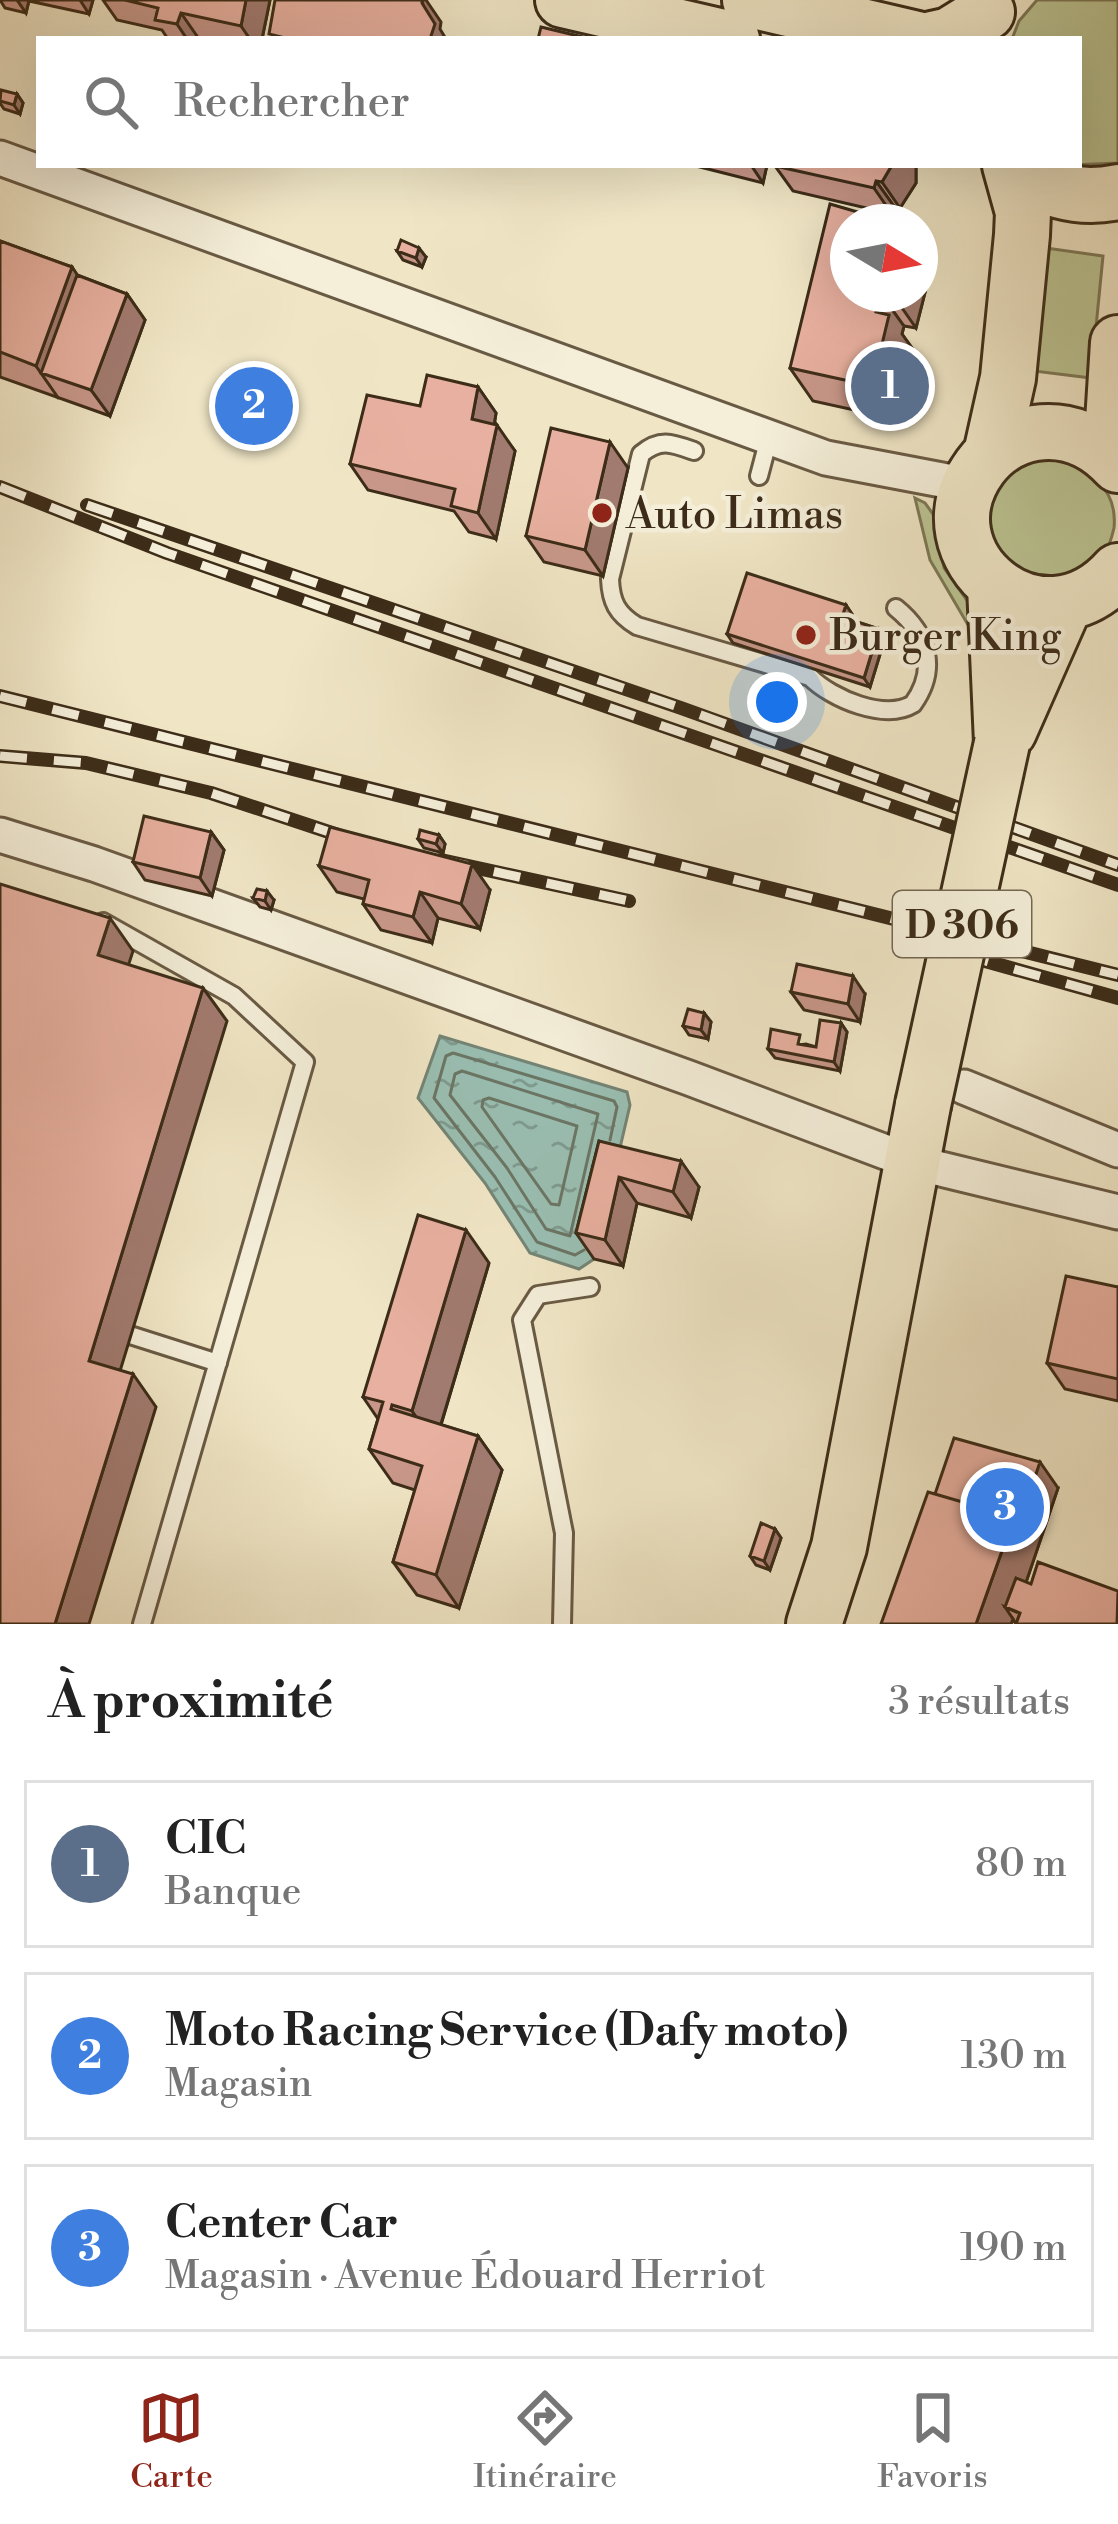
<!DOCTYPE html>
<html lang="fr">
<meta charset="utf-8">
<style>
:root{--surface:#fff;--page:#f2f2f2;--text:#222;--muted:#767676;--line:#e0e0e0;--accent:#8f2418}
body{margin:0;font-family:"Libre Bodoni",serif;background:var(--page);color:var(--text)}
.compass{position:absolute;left:830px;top:204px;width:108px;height:108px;border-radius:50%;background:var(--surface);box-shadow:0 12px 48px #0002;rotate:100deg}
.you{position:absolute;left:777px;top:702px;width:42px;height:42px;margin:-30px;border:9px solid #fff;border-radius:50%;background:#1a73e8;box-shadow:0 0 0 18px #1a73e833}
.badge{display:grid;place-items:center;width:78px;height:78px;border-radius:50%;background:var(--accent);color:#fff;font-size:39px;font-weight:700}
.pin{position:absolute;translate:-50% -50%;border:6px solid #fff;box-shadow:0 3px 12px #0006}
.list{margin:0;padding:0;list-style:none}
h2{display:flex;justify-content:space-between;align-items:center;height:156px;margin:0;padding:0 48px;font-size:51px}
h2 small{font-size:39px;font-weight:400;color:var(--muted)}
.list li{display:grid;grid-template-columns:78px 1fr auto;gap:36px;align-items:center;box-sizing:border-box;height:168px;margin:0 24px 24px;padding:0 24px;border:3px solid var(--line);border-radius:0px}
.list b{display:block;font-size:45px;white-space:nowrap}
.list p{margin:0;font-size:39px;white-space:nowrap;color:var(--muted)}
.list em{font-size:39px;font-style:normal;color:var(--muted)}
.icon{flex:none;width:66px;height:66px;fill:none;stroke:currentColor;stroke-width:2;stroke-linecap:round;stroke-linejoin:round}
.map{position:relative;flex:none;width:1118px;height:1624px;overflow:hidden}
.search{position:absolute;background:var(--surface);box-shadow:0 12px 48px #0002;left:36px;right:36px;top:36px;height:132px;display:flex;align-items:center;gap:30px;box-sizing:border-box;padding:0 42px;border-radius:0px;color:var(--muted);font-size:45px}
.sheet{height:732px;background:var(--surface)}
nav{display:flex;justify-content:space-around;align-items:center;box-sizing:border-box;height:168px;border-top:3px solid var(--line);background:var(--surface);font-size:33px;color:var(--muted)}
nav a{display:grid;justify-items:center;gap:6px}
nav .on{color:var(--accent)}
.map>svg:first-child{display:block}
</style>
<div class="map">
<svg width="1118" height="1624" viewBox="0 0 1118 1624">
<defs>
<pattern id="water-ripples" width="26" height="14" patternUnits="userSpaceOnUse" patternTransform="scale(3)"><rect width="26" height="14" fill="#9ac0b4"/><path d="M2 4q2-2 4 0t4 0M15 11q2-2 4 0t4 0" fill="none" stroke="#7f9c91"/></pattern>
</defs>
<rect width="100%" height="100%" fill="#f0e6c6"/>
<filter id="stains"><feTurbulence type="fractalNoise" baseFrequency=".00167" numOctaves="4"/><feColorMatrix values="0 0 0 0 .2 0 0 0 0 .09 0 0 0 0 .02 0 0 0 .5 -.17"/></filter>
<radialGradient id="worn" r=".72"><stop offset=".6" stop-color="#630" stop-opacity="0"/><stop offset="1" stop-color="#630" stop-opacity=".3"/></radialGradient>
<path fill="#bcc493" stroke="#7c7856" stroke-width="3" d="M1037,0H1118V163L1071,165H1079V39H1012L1019,21Z
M1046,248L1103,256L1091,378L1034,371Z
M1059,455C1089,472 1118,487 1114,528C1112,537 1109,548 1103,555C1095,565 1082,572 1072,580L1012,573L986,531L987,512L1003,475L1027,459Z
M915,498L925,503L933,514L944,568L978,616V642L930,560Z"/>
<path fill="url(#water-ripples)" stroke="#748576" stroke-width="3" d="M440,1036L627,1092L630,1105L594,1259L579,1269L530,1253L485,1183L418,1098Z"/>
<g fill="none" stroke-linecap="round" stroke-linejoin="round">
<path stroke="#6b7666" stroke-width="3" d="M462,1071L598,1114L570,1236L546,1229L507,1168L450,1095L455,1074Z
M489,1098L577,1126L559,1205L551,1204L482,1107L483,1100Z
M584,1250L575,1255L537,1242L495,1177L434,1098L446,1056L453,1053L614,1101L617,1107L610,1140"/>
<g stroke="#695a44" stroke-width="22">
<path id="lane" d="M694,451C672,443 660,438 641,454L610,579C611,602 617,614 637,626L810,677C832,699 885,721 913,704C938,669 928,634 896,608
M759,476L769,438
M103,922L234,996L305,1062L142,1624
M130,1335L218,1363
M562,1624L564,1533L522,1320L538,1295L590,1287"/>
</g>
<g stroke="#695a44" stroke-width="39">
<path id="street" d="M0,158L826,458L968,485
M0,835L94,864L689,1078L912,1162L1118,1212
M964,1087L1118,1150"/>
</g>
<g stroke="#3c2c18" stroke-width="60">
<path id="primary" d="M563,0L732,39
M750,0L917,39
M932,39L950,35L987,12
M1010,165C1043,190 1077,201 1118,192
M1118,343L1112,438L1118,461
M991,454L1008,378L1022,235L1023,212L1010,165
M1118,465C1096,441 1067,428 1035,433C1013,437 993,449 980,467C915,556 1041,658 1118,571
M995,586L1002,743
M1009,731L1065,604
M814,1624L839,1547L923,1105"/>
</g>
<use href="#lane" stroke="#f5efda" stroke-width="16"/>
<use href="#street" stroke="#f5efda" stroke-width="33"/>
<use href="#primary" stroke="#f0e6c6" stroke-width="54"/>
<g stroke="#3c2c18" stroke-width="14">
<path id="rail" d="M0,487L167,553L1118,885
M87,505L681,708L1118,865
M0,696L1118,975
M0,756L86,763L211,793L359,842
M441,860L629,901
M910,940L1118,998"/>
</g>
<use href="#rail" stroke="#f5efda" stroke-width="9" stroke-dasharray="27" stroke-linecap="butt"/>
<g stroke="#3c2c18" stroke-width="60" stroke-linecap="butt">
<path id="primary-bridge" d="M923,1105L1002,743"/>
</g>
<use href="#primary-bridge" stroke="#f0e6c6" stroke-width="54"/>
</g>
<path fill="#c8978a" stroke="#3c2c18" stroke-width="3" d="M0,0H93L89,14L29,1L26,13L5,8Z
M103,0H270L262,39H168L162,30L117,20Z
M0,94H17L23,103L20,114L4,109L0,103Z
M692,165H767L763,183Z
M916,165V183L900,208L894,206L892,214L793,191L775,166Z
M0,241L72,267L77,275L127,294L145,320L110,416L0,377Z
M920,242L933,261L916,328L904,326L902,334L912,348L895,419L813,401L790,368L848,294H920Z
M397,251L426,257L422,267L403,260Z
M478,387L496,413L494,425L515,451L496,539L469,532L454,511L368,490L350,464L420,406Z
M628,468L603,576L544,562L526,536Z
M846,605L852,614L851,620L879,629L885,638L870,687L733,643L727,634Z
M211,832L224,850L212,896L145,880L133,862Z
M439,835L445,844L443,853L424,848L418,839Z
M319,866L490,890L480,929L438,918L432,943L381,930L363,904L364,899L337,892Z
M253,898L274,900L271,910L260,907Z
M791,992L865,994L860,1022L804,1010Z
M704,1013L711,1022L708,1039L689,1035L683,1026Z
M841,1023L847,1032L840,1071L775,1058L768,1049L806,1044L816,1047Z
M599,1141L699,1187L691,1218L637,1203L623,1266L594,1259L576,1233Z
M489,1263L441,1425L478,1436L502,1470L459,1608L417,1595L393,1562L415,1490L393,1483L369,1449L378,1419L363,1397Z
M1118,1287V1401L1065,1389L1047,1363Z
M1058,1488L1026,1582L1031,1584L1016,1624L1013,1619L1011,1624L935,1494Z
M775,1529L781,1538L770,1570L756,1565L750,1556Z"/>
<path fill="#a27b70" stroke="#3c2c18" stroke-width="3" d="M17,0H29L26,13Z
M80,0H93L89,14Z
M246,0H270L262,39H250L241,26Z
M422,0H426L441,22L440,29L446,39H430Z
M181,13L199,39H187L177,24Z
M17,94L23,103L20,114L14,105Z
M751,165H767L763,183Z
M892,165H916V183L900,208L882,182Z
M876,181L894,206L892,214L874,188Z
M920,242L933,261L916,328L893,295L920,294Z
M419,248L426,257L422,267L416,258Z
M72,267L95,301L41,373L59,399L36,366Z
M127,294L145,320L110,416L91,390Z
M881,294L904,326L902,334L912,348L895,419L872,386L876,312Z
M478,387L496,413L491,445L472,419Z
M497,425L515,451L496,539L478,513Z
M610,442L628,468L603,576L585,550Z
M846,605L852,614L849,626L842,617Z
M879,629L885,638L870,687L864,678Z
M211,832L224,850L212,896L200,878Z
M439,835L445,844L443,853L436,844Z
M472,864L490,890L480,929L461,904Z
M267,891L274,900L271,910L265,901Z
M420,892L438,918L432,943L413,917Z
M110,918L133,951L121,988L98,955Z
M853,976L865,994L860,1022L848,1004Z
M203,988L227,1021L113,1394L89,1361Z
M704,1013L711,1022L708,1039L701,1030Z
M841,1023L847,1032L840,1071L834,1062Z
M681,1161L699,1187L691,1218L673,1192Z
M619,1177L637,1203L623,1266L605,1240Z
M466,1230L489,1263L435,1444L412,1411Z
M133,1374L156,1407L89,1624H55Z
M478,1436L502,1470L459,1608L436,1575Z
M1040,1462L1058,1488L1016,1612L1005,1607L1013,1619L1011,1624H976L1014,1517Z
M775,1529L781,1538L770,1570L764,1561Z"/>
<path fill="#e8b0a0" stroke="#3c2c18" stroke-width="3" d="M125,0H246L241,26L181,13L177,24L155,20L158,8Z
M275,0H422V3L435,24L430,39H289L269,34Z
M541,27L591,39H538Z
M1,90L17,94L14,105L0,101Z
M892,165L882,182L876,181L874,188L775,166Z
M830,204L892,222H848V294H881L876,312L889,315L872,386L790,368Z
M401,240L419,248L416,258L397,251Z
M0,241L72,267L36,366L0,352Z
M77,275L127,294L91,390L41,373Z
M427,375L478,387L472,419L497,425L478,513L451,506L455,489L350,464L367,395L420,406Z
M551,428L610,442L585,550L526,536Z
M747,573L846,605L842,617L879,629L864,678L727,634Z
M144,816L211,832L200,878L133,862Z
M330,827L472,864L461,904L420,892L413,917L363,904L369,880L319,866Z
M420,830L439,835L436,844L418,839Z
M0,884L110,918L98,955L203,988L89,1361L133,1374L55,1624H0Z
M257,889L267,891L265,901L253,898Z
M797,964L853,976L848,1004L791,992Z
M688,1009L704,1013L701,1030L683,1026Z
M820,1020L841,1023L834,1062L768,1049L771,1029L800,1035L798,1044L816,1047Z
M599,1141L681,1161L673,1192L619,1177L605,1240L576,1233Z
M418,1215L466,1230L412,1411L392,1405L391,1409L478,1436L436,1575L393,1562L422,1466L369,1449L383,1402L363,1397Z
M1066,1276L1118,1287V1379L1047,1363Z
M954,1438L1040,1462L1019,1525L1014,1517L935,1494Z
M928,1492L1014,1517L976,1624H881Z
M761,1523L775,1529L764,1561L750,1556Z
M1038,1562L1118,1591L1117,1624H1016L1020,1613L1005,1607L1016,1578L1031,1584Z"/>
<g fill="#8f2418" stroke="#f5efda" stroke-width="4.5">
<circle cx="602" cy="513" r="12"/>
<circle cx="806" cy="635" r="12"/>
</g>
<g text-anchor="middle" stroke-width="9" stroke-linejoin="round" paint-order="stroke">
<rect fill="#f5efda" stroke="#746652" stroke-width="3" x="893" y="891" width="138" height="66" rx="9"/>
<g font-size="39" font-weight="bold" fill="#3c2c18">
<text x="962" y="938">D 306</text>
</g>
<g font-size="42" fill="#3c2c18" stroke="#f5efda" text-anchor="start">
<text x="626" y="528">Auto Limas</text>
<text x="830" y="650">Burger King</text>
</g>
</g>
<rect width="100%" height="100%" filter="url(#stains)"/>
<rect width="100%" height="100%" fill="url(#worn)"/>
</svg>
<svg class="compass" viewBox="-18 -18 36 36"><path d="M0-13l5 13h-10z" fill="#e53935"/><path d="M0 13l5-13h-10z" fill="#767676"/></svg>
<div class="you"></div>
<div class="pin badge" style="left:890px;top:386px;background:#5c6f8a">1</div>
<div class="pin badge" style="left:254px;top:406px;background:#3f7fe0">2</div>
<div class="pin badge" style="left:1005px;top:1507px;background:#3f7fe0">3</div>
<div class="search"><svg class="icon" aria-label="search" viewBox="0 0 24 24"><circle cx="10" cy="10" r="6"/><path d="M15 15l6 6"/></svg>Rechercher</div>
</div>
<section class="sheet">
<h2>À proximité<small>3 résultats</small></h2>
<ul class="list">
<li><span class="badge" style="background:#5c6f8a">1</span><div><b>CIC</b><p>Banque</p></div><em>80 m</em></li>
<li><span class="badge" style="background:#3f7fe0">2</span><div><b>Moto Racing Service (Dafy moto)</b><p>Magasin</p></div><em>130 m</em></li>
<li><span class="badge" style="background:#3f7fe0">3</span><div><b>Center Car</b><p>Magasin · Avenue Édouard Herriot</p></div><em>190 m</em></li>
</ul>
</section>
<nav>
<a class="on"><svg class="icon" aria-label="map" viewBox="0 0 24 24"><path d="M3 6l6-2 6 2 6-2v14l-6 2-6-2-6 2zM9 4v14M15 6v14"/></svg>Carte</a>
<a><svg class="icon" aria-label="directions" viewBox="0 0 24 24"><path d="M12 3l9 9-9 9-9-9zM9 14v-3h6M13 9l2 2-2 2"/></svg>Itinéraire</a>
<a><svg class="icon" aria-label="saved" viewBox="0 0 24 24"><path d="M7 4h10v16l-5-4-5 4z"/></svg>Favoris</a>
</nav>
